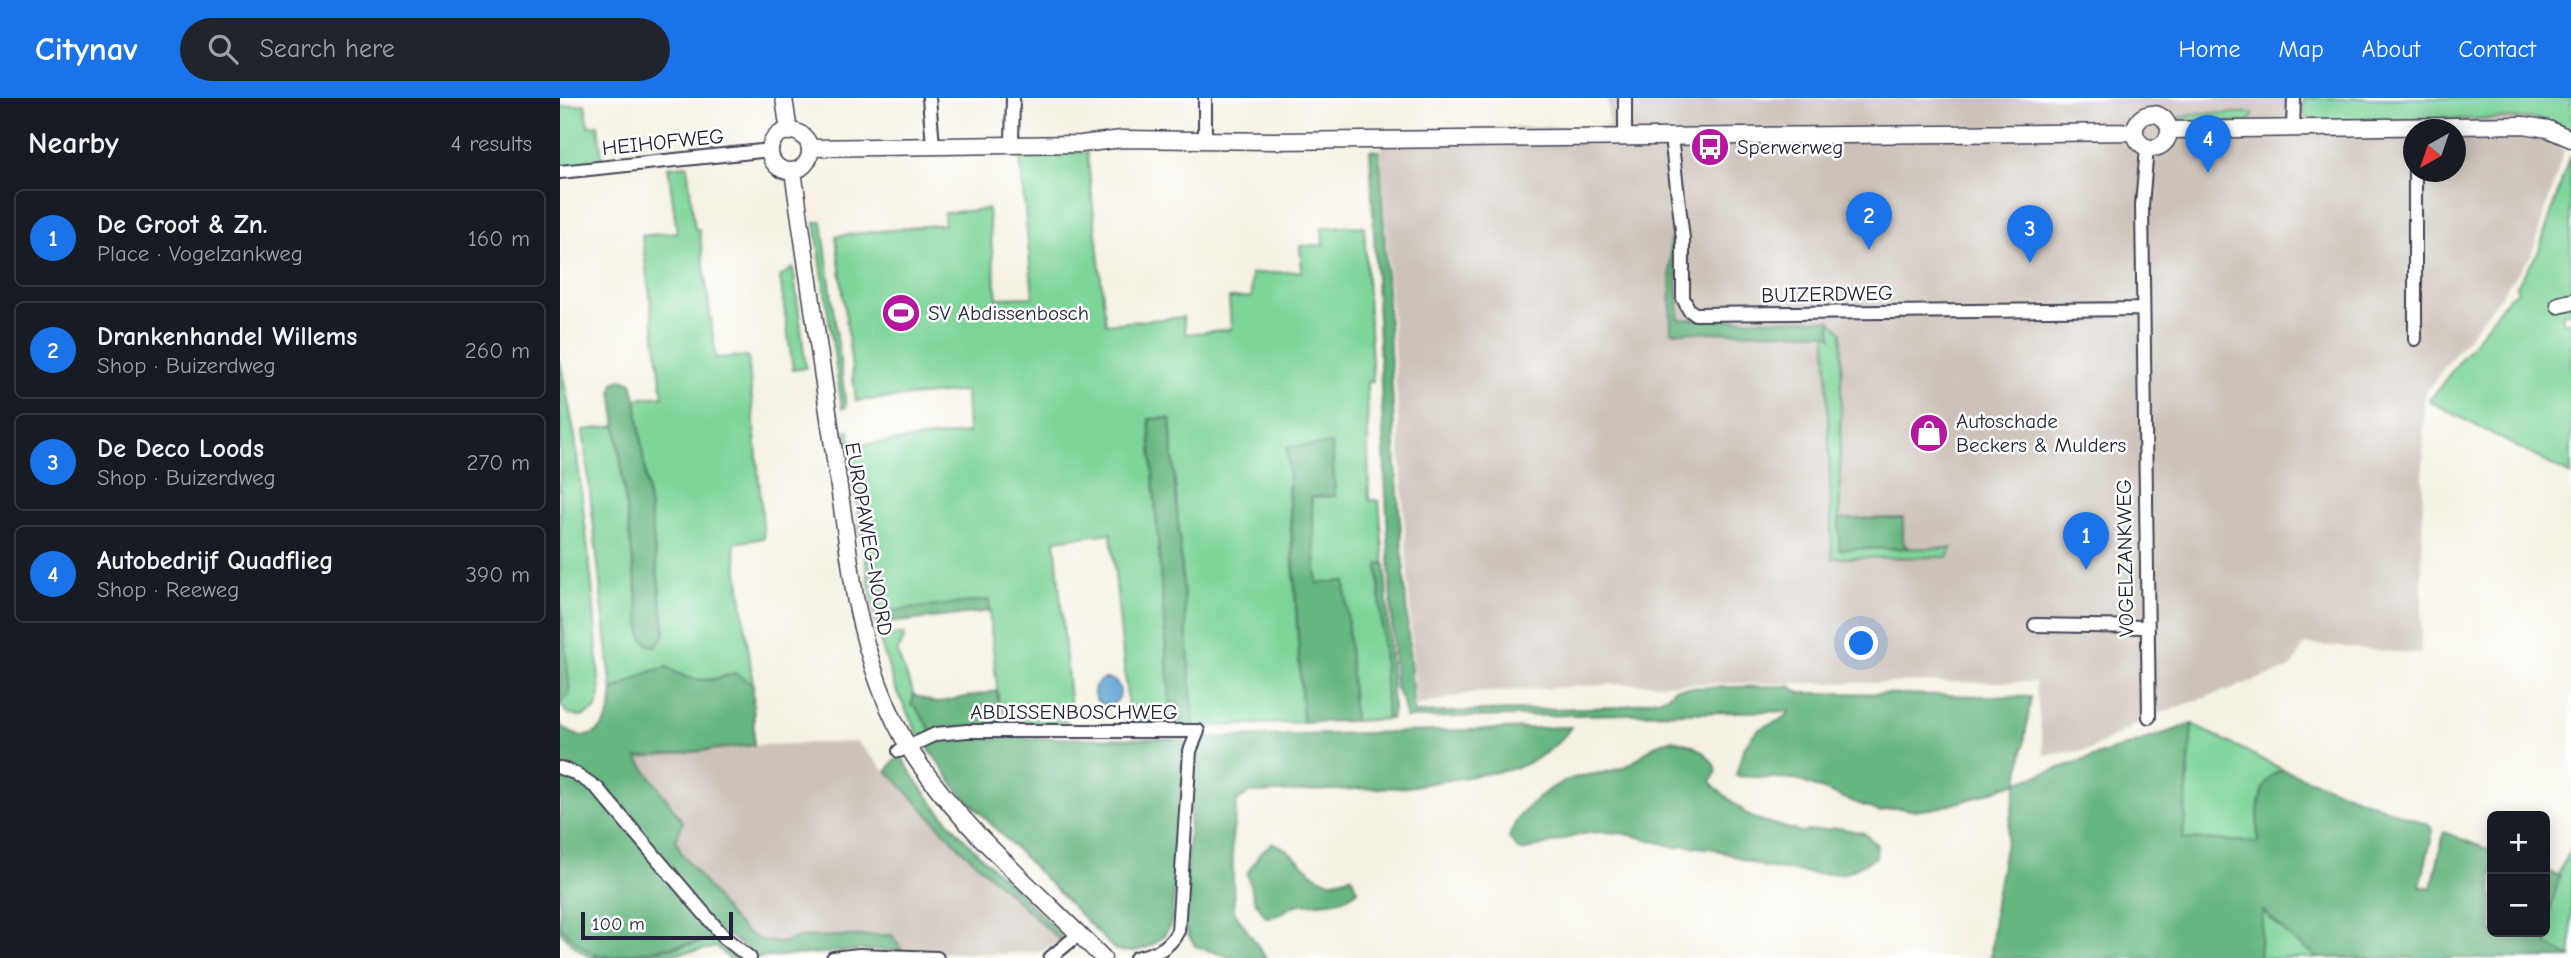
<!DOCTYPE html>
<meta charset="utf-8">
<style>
:root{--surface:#171b24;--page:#20242c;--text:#f1f3f6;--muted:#9ea1a6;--line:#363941;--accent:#1a73e8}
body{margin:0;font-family:"Comic Neue",sans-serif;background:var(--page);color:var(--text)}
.controls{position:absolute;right:21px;bottom:21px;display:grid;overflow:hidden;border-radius:10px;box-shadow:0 4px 18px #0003}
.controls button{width:63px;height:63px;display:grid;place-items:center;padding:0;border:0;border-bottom:2px solid var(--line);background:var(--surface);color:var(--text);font:35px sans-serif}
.compass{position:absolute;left:1843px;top:21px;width:63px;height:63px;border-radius:50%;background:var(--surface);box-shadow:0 4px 18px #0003;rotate:220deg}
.scale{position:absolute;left:21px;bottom:18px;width:152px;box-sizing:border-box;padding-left:7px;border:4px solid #22223b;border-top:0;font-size:19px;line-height:24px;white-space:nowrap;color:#22223b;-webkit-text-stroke:5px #fff;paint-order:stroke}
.you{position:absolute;left:1302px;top:546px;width:24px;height:24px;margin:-18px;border:5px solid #fff;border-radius:50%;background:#1a73e8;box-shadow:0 0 0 10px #1a73e833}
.badge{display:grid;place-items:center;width:46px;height:46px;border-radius:50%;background:var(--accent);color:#fff;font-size:23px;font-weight:700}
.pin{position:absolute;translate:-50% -58px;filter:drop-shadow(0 2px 4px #0008)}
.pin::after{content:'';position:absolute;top:37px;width:24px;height:21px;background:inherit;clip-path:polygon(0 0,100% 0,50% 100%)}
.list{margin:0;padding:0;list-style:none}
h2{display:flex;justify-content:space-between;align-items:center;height:91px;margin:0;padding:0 28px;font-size:30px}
h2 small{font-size:23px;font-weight:400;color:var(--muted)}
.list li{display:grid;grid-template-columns:46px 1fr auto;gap:21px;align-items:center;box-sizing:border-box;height:98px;margin:0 14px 14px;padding:0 14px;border:2px solid var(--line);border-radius:10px}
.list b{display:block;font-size:26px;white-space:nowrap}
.list p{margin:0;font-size:23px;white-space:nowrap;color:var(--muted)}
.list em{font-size:23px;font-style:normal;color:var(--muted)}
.icon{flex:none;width:38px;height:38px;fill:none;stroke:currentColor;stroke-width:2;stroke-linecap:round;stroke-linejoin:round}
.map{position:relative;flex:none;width:2011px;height:860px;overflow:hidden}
header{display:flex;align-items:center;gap:42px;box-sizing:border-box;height:98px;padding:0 35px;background:var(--accent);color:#fff}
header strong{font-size:33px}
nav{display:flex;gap:38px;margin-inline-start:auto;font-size:24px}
.search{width:490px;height:63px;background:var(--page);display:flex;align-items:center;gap:18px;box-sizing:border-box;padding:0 24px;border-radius:38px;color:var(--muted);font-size:26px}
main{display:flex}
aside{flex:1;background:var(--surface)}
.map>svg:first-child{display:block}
</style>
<header>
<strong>Citynav</strong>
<div class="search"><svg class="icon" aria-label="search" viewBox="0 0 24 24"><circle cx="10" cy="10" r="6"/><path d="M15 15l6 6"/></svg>Search here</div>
<nav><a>Home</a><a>Map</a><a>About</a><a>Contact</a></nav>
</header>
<main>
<aside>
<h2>Nearby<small>4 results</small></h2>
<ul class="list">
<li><span class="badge">1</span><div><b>De Groot &amp; Zn.</b><p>Place · Vogelzankweg</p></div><em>160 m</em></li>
<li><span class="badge">2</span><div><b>Drankenhandel Willems</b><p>Shop · Buizerdweg</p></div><em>260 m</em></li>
<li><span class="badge">3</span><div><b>De Deco Loods</b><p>Shop · Buizerdweg</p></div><em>270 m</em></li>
<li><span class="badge">4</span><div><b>Autobedrijf Quadflieg</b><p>Shop · Reeweg</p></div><em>390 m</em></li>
</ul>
</aside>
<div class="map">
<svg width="2011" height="860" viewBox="0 0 2011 860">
<rect width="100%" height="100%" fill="#fff"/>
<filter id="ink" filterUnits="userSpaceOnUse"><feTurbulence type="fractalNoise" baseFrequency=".0143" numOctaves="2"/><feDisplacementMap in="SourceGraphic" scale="14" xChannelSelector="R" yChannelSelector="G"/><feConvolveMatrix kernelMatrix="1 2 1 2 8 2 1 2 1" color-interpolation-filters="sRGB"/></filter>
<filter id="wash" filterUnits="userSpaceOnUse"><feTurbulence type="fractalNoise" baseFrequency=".00686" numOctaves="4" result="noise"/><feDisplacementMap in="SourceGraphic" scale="28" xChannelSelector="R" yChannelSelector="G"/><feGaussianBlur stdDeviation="1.57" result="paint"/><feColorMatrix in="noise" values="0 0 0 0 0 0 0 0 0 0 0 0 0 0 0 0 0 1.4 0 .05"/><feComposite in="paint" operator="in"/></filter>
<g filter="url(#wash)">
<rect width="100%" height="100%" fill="#f5f2e3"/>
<path fill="#ccc2b9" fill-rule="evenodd" d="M1048,0H1977L1978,7L2004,53L1971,158L1864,296L1861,556L1745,546L1731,570L1589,619L1530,652L1484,657L1475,584L1058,586L911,595L856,608L820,31L1048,28ZM1854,32H1896V74H1854Z
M297,644L402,752L502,844L479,854L430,856L342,853L331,837L241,839L220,845L200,842L184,833L168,816L121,754L116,742L123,724L76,659L194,647Z"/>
<path fill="#7dd498" stroke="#507b6a" stroke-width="2" d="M1744,0H2011V33L1982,22L1967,20L1753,23L1744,15Z
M25,6L28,28L38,27L43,65L0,71V9Z
M1639,15H1692L1693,18L1688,24L1619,25L1615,21Z
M527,54L546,226L623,219L626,236L671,231L669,200L692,199L691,176L742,173L740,148L763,147L762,129L804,128L813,284H807L809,402L819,403L824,465L818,466L827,621L794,623L785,483L757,486L751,399L775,398L771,346L728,389L743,624L634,629L610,320L589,322L610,604H619L621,630L570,629L551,435L495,442L511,613L505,624L441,627L428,502L319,515L322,526L316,528L285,332H289L292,348L408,335L406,293L296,303L276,138L384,126V115L428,111L437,200L473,199L460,59Z
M2010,57L2011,213L2002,217L2004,225L2011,223V377L1869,303L1948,200L1958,193L1956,188L1978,155Z
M127,67L135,131H139L156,260L188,258L204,440L174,445L193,586L175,575C149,585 130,585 107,569L89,574L52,593L23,332L56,328L82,539L93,548L105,536L76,301L103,298L82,138L117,134L108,69Z
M255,124H262L286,309L282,310Z
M233,170L246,270L233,272L220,179Z
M1270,222L1282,234L1279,451L1392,450L1388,459L1272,460L1266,235L1272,238Z
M0,263L15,339L33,496L40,598L35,612L22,619L8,616L0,606L10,595L0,497Z
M343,536L344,541L337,554L354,597L351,608H355L372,634L360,640L335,590L319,539Z
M1632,626L1724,672C1697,677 1696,721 1698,744L1623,741Z
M2011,752V858L1999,856L1988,847L1987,823L2000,771Z
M1703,813L1733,842L1759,860H1699Z
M0,829L36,858L82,856L156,842L178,860H169L157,849C124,856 67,860 35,860C22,857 9,843 0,833Z"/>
<path fill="#66b680" stroke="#446c5e" stroke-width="2" d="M810,52L819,53L821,72L836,367L854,615L1061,609L1106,599L1115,590L1230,588L1240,595C1318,594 1394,598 1471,599L1458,684L1632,626L1623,741L1698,744C1697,721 1696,676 1724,672L1869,727L1873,733L1860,789H1872L1884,734L1932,753V834H1985V773L2000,778L1987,823L1988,847L2011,860H1759L1733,842L1703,813L1699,860H1431L1435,804L1457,684C1426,695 1395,709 1362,712C1343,714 1343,705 1320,714L1235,681L1176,678C1180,662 1184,643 1198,632C1209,623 1222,627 1230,613L845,620L844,608L835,588Z
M1115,141L1119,221L1270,222L1272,239L1266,235L1111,234L1110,142Z
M62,281L72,285L76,301L105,536L97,548L89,547L82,539L52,292L54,285Z
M610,320L634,629L621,630L619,605H610L589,321Z
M772,346L775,398L751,399L757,485L785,483L794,623L743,624L727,349Z
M1343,420V444L1348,450L1279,451V421Z
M825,465L833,612L831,621H827L818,466Z
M0,497L10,595L0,606Z
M429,502L430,513L322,526L319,514Z
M107,569C130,585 149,585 175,575L193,586L194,647L77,660L123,724L116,742L121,754L168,816L184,833L200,842L220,845L241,839L332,837L342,853L303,852L197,860L169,838L53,859C27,857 18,846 0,829V627C31,654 54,626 52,593L89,574Z
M437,593L441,627L372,634L355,608H351L354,597L375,605Z
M1011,629C997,650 972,666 948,672L848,689L689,695L677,704L672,740L674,813L706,860H672L635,848L623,828L633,669L638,644L643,640Z
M376,639L625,641L612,820C607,845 579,858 555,852L397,691L366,647Z
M1111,642C1130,644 1149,653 1157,673L1151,683L1154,688L1189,718L1202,723L1241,734L1279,730L1304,735L1317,747L1316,759L1286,775L1257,776L1204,769L1155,751L1121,747L1119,750C1090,743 1059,730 1029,735C1005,739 984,749 960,753L949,740C956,712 992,684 1021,678C1034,676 1051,675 1064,669C1081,662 1090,645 1111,642Z
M342,660C381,726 443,779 497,832L502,838V844L402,752L327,673L334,663Z
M712,745C733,749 750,780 769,783C776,784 785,780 791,778L798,792C782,807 760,804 741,806C726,808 721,820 706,819L694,801L687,776L701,754Z"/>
<path fill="#5ea4d4" stroke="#406388" stroke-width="2" d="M534 594a13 13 0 1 1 26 0a13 13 0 1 1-26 0Z"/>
</g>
<g filter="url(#ink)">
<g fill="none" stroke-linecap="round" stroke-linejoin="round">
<g stroke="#424154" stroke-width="16">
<path id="minor" d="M369,0L373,47
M645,0V40
M1065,0V39
M1733,30L1734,0
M1111,39L1123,141V200L1129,212L1135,216L1583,211
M452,46L453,0
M1587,50L1582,107L1589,619
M0,74L211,52
M1855,241V74
M1475,527L1585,529
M339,653L376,636L407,633H638L630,653L618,833C608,852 596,855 576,860
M0,670L15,675L37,690L165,840L190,860
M273,860L299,857L377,860
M490,860L519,836"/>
</g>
<g stroke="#424154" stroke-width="19">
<path id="tertiary" d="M224,0L229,34
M1575 33a17 17 0 1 1 34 0a17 17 0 1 1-34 0Z
M1609,32L1964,27L1988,31L2011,41
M210 53a20 20 0 1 1 40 0a20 20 0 1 1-40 0Z
M250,50L521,46L562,41L713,43L1574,34
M233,73L295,499C306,554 323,610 354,658C405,734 479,795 543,860
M1999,207L2011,204"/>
</g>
<use href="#minor" stroke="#fff" stroke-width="12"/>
<use href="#tertiary" stroke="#fff" stroke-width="16"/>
</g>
</g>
<defs>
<g id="bus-disc" transform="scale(2.0125)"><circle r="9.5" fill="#b5179e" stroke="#fff"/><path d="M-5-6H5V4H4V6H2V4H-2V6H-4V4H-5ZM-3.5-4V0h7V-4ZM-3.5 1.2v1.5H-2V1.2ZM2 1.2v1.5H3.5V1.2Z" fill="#fff"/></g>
<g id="stadium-disc" transform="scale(2.0125)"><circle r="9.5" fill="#b5179e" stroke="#fff"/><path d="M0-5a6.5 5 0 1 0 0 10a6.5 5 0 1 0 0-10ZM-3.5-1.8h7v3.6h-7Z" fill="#fff"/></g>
<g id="shop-disc" transform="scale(2.0125)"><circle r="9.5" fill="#b5179e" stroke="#fff"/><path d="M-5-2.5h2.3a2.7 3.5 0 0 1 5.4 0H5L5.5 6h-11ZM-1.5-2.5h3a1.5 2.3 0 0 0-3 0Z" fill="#fff"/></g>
</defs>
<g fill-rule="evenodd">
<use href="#bus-disc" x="1150" y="49"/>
<use href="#stadium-disc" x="341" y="215"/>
<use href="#shop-disc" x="1369" y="335"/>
</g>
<g text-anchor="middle" stroke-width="5" stroke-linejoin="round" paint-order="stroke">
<g font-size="21" fill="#22223b" stroke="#fff">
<text transform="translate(103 44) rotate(-6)" y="7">HEIHOFWEG</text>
<text transform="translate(1267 196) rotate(-1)" y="7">BUIZERDWEG</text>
<text transform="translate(309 441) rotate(80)" y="7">EUROPAWEG-NOORD</text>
<text transform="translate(1565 460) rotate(-91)" y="7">VOGELZANKWEG</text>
<text x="514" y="621">ABDISSENBOSCHWEG</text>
</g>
<g font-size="21" fill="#22223b" stroke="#fff" text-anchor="start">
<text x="1177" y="56">Sperwerweg</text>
<text x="368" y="222">SV Abdissenbosch</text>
<text x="1396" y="330">Autoschade<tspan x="1396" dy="24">Beckers &amp; Mulders</tspan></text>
</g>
</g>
</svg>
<div class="controls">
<button>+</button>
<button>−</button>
</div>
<svg class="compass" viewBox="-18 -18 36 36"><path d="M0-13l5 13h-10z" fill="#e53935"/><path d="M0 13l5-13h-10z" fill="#9ea1a6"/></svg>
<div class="scale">100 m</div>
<div class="you"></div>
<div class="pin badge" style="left:1526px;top:472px">1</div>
<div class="pin badge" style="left:1309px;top:152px">2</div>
<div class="pin badge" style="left:1470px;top:165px">3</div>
<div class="pin badge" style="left:1648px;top:75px">4</div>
</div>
</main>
